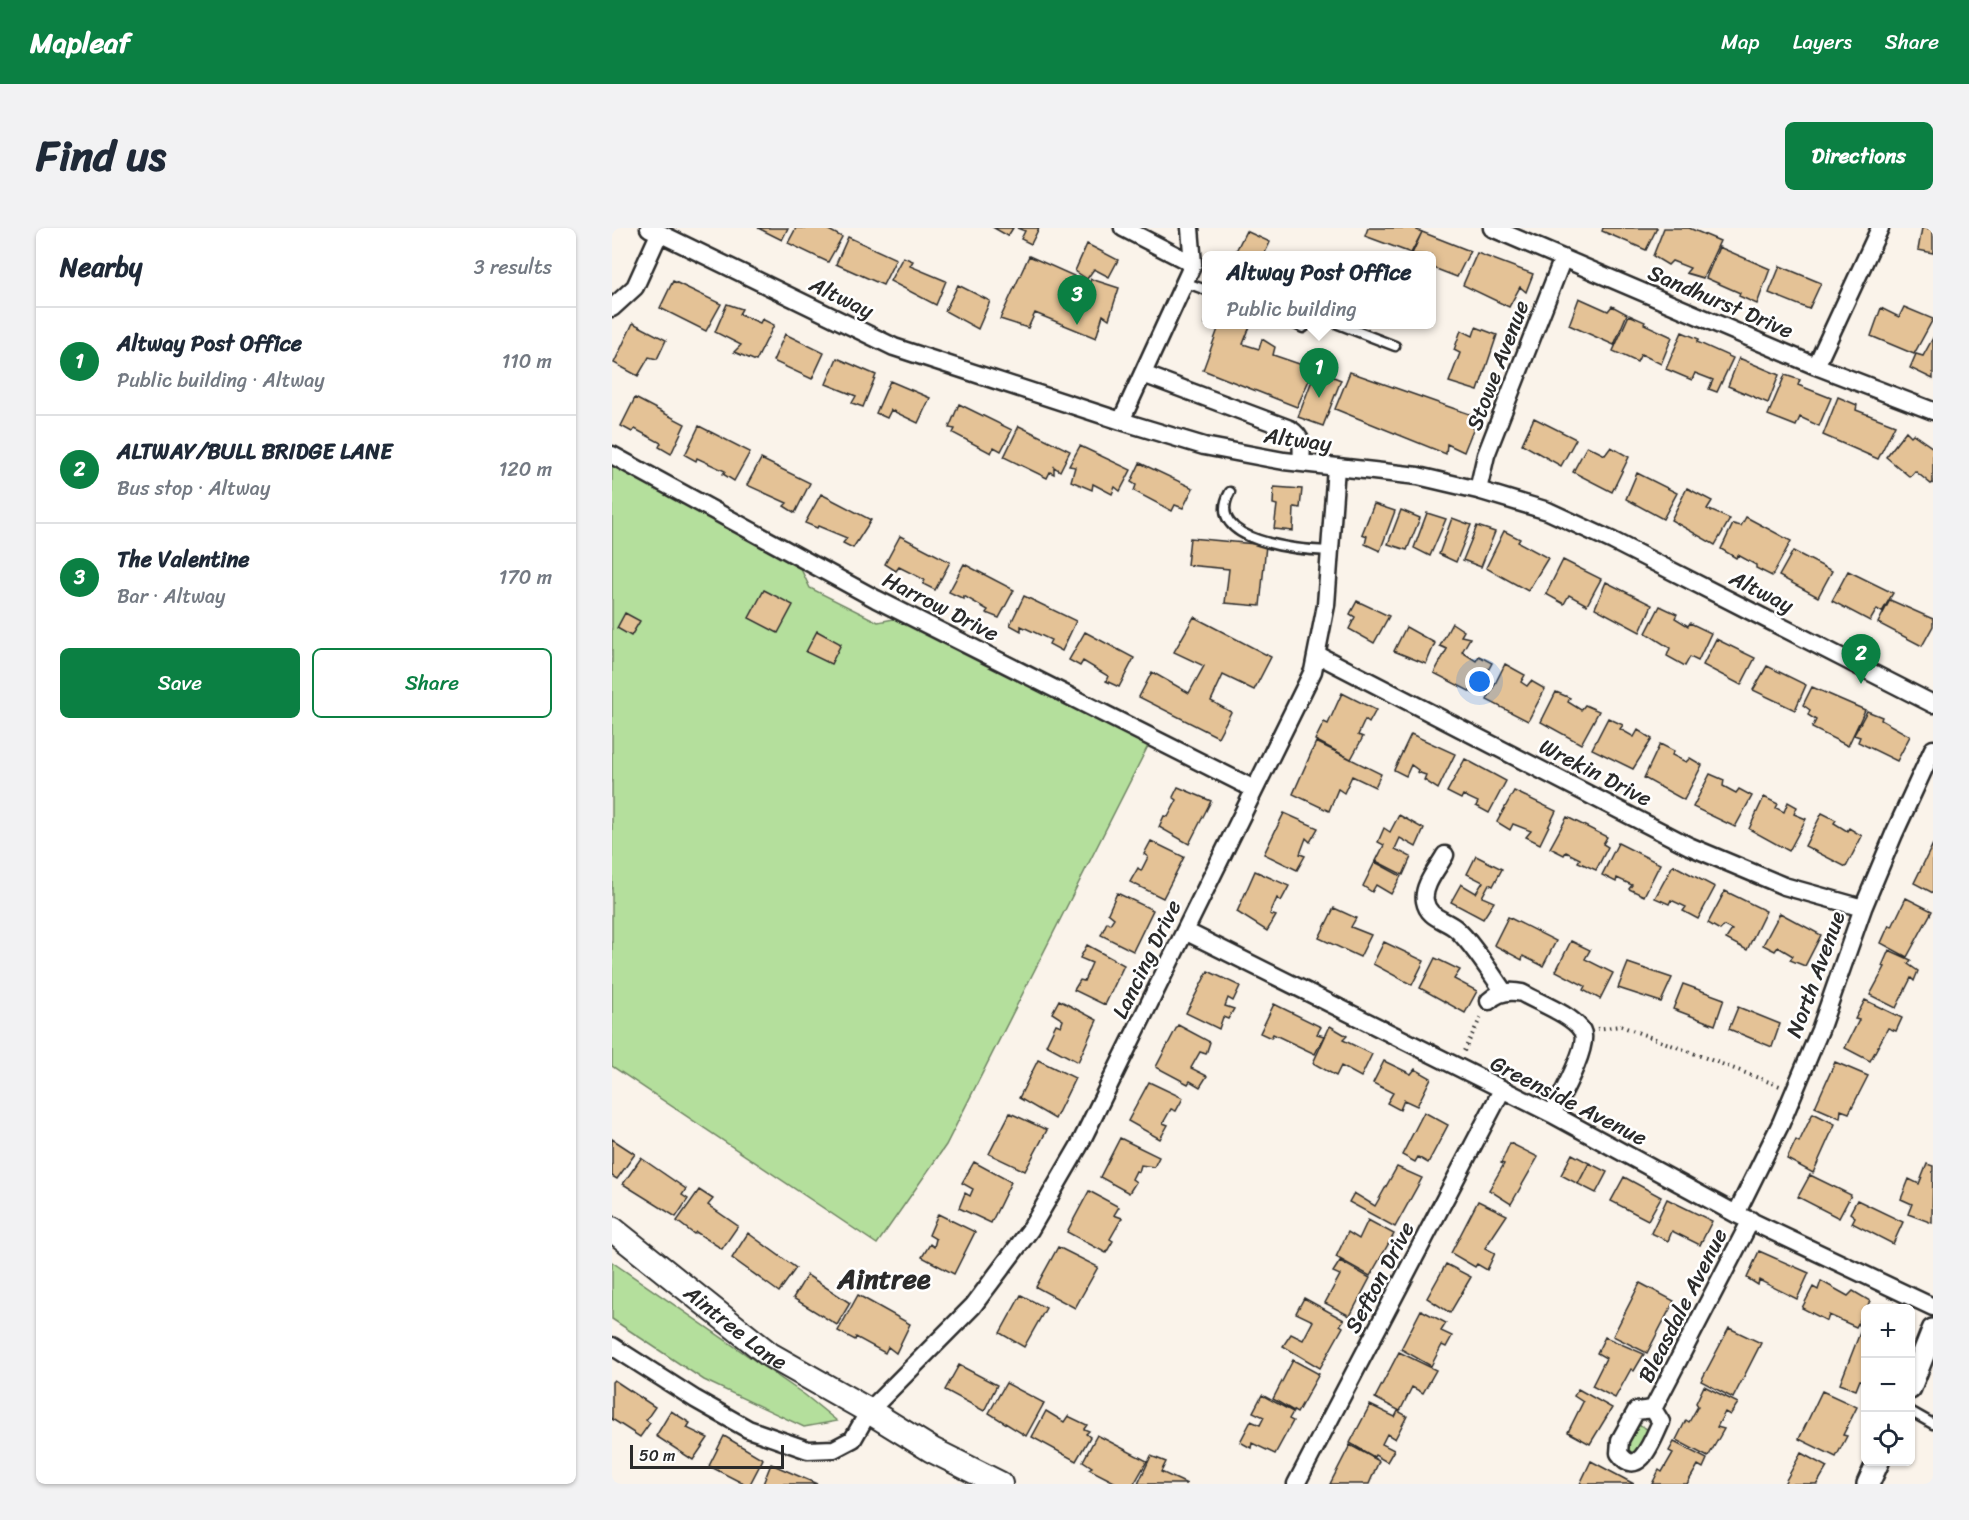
<!DOCTYPE html>
<meta charset="utf-8">
<style>
:root{--surface:#fff;--page:#f2f2f3;--text:#1f2937;--muted:#747a83;--line:#e0e1e3;--accent:#0b8043}
body{margin:0;font-family:Sriracha,sans-serif;background:var(--page);color:var(--text)}
.controls{position:absolute;right:18px;bottom:18px;display:grid;overflow:hidden;border-radius:9px;box-shadow:0 2px 4px #0004}
.controls button{width:54px;height:54px;display:grid;place-items:center;padding:0;border:0;border-bottom:2px solid var(--line);background:var(--surface);color:var(--text);font:30px sans-serif}
.scale{position:absolute;left:18px;bottom:15px;width:154px;box-sizing:border-box;padding-left:6px;border:3px solid #2b2b2b;border-top:0;font-size:16px;line-height:21px;white-space:nowrap;color:#2b2b2b;-webkit-text-stroke:4px #fff;paint-order:stroke}
.you{position:absolute;left:868px;top:454px;width:21px;height:21px;margin:-15px;border:4px solid #fff;border-radius:50%;background:#1a73e8;box-shadow:0 0 0 9px #1a73e833}
.badge{display:grid;place-items:center;width:39px;height:39px;border-radius:50%;background:var(--accent);color:#fff;font-size:20px;font-weight:700}
.pin{position:absolute;translate:-50% -50px;filter:drop-shadow(0 2px 3px #0008)}
.pin::after{content:'';position:absolute;top:32px;width:21px;height:18px;background:inherit;clip-path:polygon(0 0,100% 0,50% 100%)}
.popup{position:absolute;left:590px;top:23px;width:234px;height:78px;box-sizing:border-box;display:grid;place-content:center;border-radius:9px;background:var(--surface);filter:drop-shadow(0 2px 4px #0005);font-size:20px;white-space:nowrap;color:var(--muted)}
.popup b{font-size:22px;color:var(--text)}
.popup::after{content:'';position:absolute;left:50%;top:100%;margin-left:-12px;border:12px solid transparent;border-top-color:var(--surface)}
.list{margin:0;padding:0;list-style:none}
h2{display:flex;justify-content:space-between;align-items:center;height:78px;margin:0;padding:0 24px;font-size:26px}
h2 small{font-size:20px;font-weight:400;color:var(--muted)}
.list li{display:grid;grid-template-columns:39px 1fr auto;gap:18px;align-items:center;box-sizing:border-box;height:108px;padding:0 24px;border-top:2px solid var(--line)}
.list b{display:block;font-size:22px;white-space:nowrap}
.list p{margin:0;font-size:20px;white-space:nowrap;color:var(--muted)}
.list em{font-size:20px;font-style:normal;color:var(--muted)}
.actions{display:flex;gap:12px;padding:18px 24px}
.actions a{flex:1;padding:14px 0;border:2px solid var(--accent);border-radius:9px;text-align:center;font-size:21px;color:var(--accent)}
.actions .main{background:var(--accent);color:#fff}
.icon{flex:none;width:33px;height:33px;fill:none;stroke:currentColor;stroke-width:2;stroke-linecap:round;stroke-linejoin:round}
.map{position:relative;flex:none;width:1321px;height:1256px;overflow:hidden;border-radius:9px}
header{display:flex;align-items:center;gap:36px;box-sizing:border-box;height:84px;padding:0 30px;background:var(--accent);color:#fff}
header strong{font-size:28px}
nav{display:flex;gap:33px;margin-inline-start:auto;font-size:21px}
.intro{display:flex;align-items:center;justify-content:space-between;box-sizing:border-box;height:144px;padding:0 36px}
h1{margin:0;font-size:42px}
.button{padding:15px 27px;border-radius:9px;background:var(--accent);color:#fff;font-size:21px;font-weight:700}
main{display:flex;gap:36px;padding:0 36px}
aside{flex:1;background:var(--surface);border-radius:9px;box-shadow:0 2px 4px #0004}
.map>svg:first-child{display:block}
</style>
<header>
<strong>Mapleaf</strong>
<nav><a>Map</a><a>Layers</a><a>Share</a></nav>
</header>
<div class="intro"><h1>Find us</h1><a class="button">Directions</a></div>
<main>
<aside>
<h2>Nearby<small>3 results</small></h2>
<ul class="list">
<li><span class="badge">1</span><div><b>Altway Post Office</b><p>Public building · Altway</p></div><em>110 m</em></li>
<li><span class="badge">2</span><div><b>ALTWAY/BULL BRIDGE LANE</b><p>Bus stop · Altway</p></div><em>120 m</em></li>
<li><span class="badge">3</span><div><b>The Valentine</b><p>Bar · Altway</p></div><em>170 m</em></li>
</ul>
<div class="actions"><a class="main">Save</a><a>Share</a></div>
</aside>
<div class="map">
<svg width="1321" height="1256" viewBox="0 0 1321 1256">
<rect width="100%" height="100%" fill="#faf3ea"/>
<filter id="ink" filterUnits="userSpaceOnUse"><feTurbulence type="fractalNoise" baseFrequency=".0167" numOctaves="2"/><feDisplacementMap in="SourceGraphic" scale="12" xChannelSelector="R" yChannelSelector="G"/><feConvolveMatrix kernelMatrix="1 2 1 2 8 2 1 2 1" color-interpolation-filters="sRGB"/></filter>
<g filter="url(#ink)">
<path fill="#b4df9c" stroke="#708564" stroke-width="1.5" d="M0,234L187,337L198,360L266,394L292,389L537,516L334,917L265,1016L0,838Z
M0,1034L193,1167L225,1193L192,1199L92,1152L0,1091Z
M1028,1197L1035,1201C1036,1209 1028,1223 1020,1225L1015,1222C1015,1213 1020,1201 1028,1197Z"/>
<path fill="#e4c296" stroke="#2b2b2b" stroke-width="1.5" d="M146,0H176L170,12Z
M184,0H213L230,9L216,34L176,15Z
M382,0H401L396,8Z
M405,0H427L419,16L409,11L413,3Z
M756,0H806L805,2L810,4L799,25L753,8Z
M991,0H1045L1034,22L990,3Z
M1052,0H1077L1108,13L1091,50L1074,45L1078,40L1060,33L1056,37L1041,28Z
M1310,0L1321,1V25L1306,22Z
M634,3L658,14L652,27H622Z
M810,4L858,23L845,49L819,39V27L800,26Z
M236,9L284,31L271,57L224,36Z
M475,16L506,32L497,49L482,41L475,51L463,43Z
M1107,19L1158,41L1145,76L1127,68L1128,65L1094,50Z
M865,25L921,46L914,64L908,59L897,79L851,57Z
M417,28L462,48L455,58L474,66L479,51L507,60L497,91L491,87L484,110L423,85L416,100L388,91Z
M291,29L301,33L298,38L334,53L324,77L278,53Z
M1168,38L1209,55L1197,81L1157,65Z
M61,53L109,76L94,103L48,80Z
M346,57L378,73L366,101L333,83Z
M967,70L996,83L1000,78L1015,86L1002,117L957,97Z
M115,76L130,81L127,86L148,95L150,91L162,97L144,133L122,124L129,117L103,104Z
M1292,79L1321,91L1302,126L1259,108L1269,80L1287,89Z
M1017,87L1033,94L1032,96L1060,109L1049,136L1029,126L1025,134L1001,123Z
M594,91V96H639L631,116L647,121L650,111L663,119L661,127L702,141L685,179L591,142L606,101L593,96Z
M21,95L54,112L45,131L37,129L26,148L2,135Z
M864,99L885,107L866,163L837,154L848,125L842,122L849,102L861,108Z
M1070,104L1087,111L1085,114L1121,130L1105,164L1097,161L1101,152L1083,145L1080,152L1054,141Z
M173,106L212,125L200,151L161,133Z
M1321,110V151L1298,140L1304,126L1311,128Z
M225,130L264,147L251,179L240,175L244,168L214,156Z
M1127,130L1167,147L1156,175L1116,158Z
M704,142L729,152L711,198L686,189Z
M738,144L866,189L852,224L835,216L834,226L723,181Z
M1173,147L1188,152L1186,157L1219,170L1207,198L1188,189L1184,198L1156,187Z
M278,153L318,170L306,195L279,182L275,190L264,185Z
M1226,169L1245,177L1244,182L1283,197L1266,231L1211,207Z
M23,170L73,196L59,226L47,219L49,215L23,201L20,204L9,198Z
M347,176L400,202L389,223L382,219L379,225L341,205L343,201L337,200Z
M922,190L964,211L949,238L910,216Z
M87,198L138,224L122,253L111,246L113,243L85,230L84,233L73,227Z
M407,198L458,223L448,243L442,239V246L438,244L435,250L392,229Z
M1294,203L1299,208L1301,206L1321,220V255L1319,256L1303,243L1298,249L1274,229Z
M468,218L519,242L508,263L503,259L500,266L481,256L480,262L459,253L463,239L457,238Z
M975,218L993,227L999,219L1017,229L1000,264L961,244Z
M149,231L198,255L183,285L172,278L175,275L135,257Z
M528,235L581,260L571,280L563,277L560,283L522,263L524,257L519,254Z
M1025,245L1065,265L1051,291L1014,271Z
M662,259L690,261L688,280L682,279L681,303L662,301L665,277L661,276Z
M1075,260L1100,273L1095,281L1118,291L1103,317L1059,292Z
M209,266L259,292L241,320L231,315L235,310L206,298L205,300L193,295Z
M762,276L783,283L768,323L753,316L755,308L750,306Z
M789,282L808,290L795,322L776,316Z
M815,285L834,291L818,328L802,320Z
M1134,289L1179,313L1160,348L1144,340V337L1126,327L1124,330L1109,321L1121,296L1129,298Z
M840,290L859,297L844,334L827,326Z
M865,298L883,304L869,339L851,332Z
M892,303L908,311L906,314L936,330L916,363L874,340Z
M288,308L338,334L323,362L311,356L313,352L287,339L284,343L273,336Z
M578,310L654,317L648,378L613,375L617,341L575,337Z
M1181,323L1220,343L1206,369L1167,348Z
M951,332L989,351L975,377L957,367L952,376L934,366Z
M352,336L402,362L387,390L374,385L376,382L352,368V371L337,364Z
M1236,343L1281,365L1270,384L1265,381L1258,393L1220,373Z
M994,354L1040,377L1028,404L983,380Z
M152,362L181,377L166,405L137,390Z
M412,368L464,393L450,423L437,416L439,412L409,398V403L398,397Z
M1278,372L1321,391V398L1310,418L1266,395Z
M745,373L777,388L762,415L737,401L743,389L738,386Z
M1048,378L1065,386L1063,390L1076,398L1078,395L1099,405L1086,433L1078,429L1073,438L1055,428L1058,420L1034,405Z
M13,385L28,393L19,408L5,400Z
M582,389L659,429L642,462L611,447L599,473L619,484L606,509L527,469L540,444L577,465L592,438L562,424Z
M840,395L852,403L849,408L858,410L850,424L864,433L867,428L880,435L863,466L822,445L835,421L828,418Z
M794,399L823,415L814,436L782,423Z
M205,403L229,416L219,436L194,424Z
M473,404L522,430L507,459L494,453L496,448L471,433L468,438L457,432Z
M1104,411L1143,430L1129,457L1091,437Z
M893,436L913,447L909,454L915,458L919,453L933,461L916,493L875,472Z
M1155,438L1194,457L1183,482L1141,462Z
M1200,459L1253,482L1236,518L1200,500L1204,492L1196,487L1198,482L1191,477Z
M944,464L958,470L956,474L969,482L973,477L987,483L969,516L929,494Z
M730,465L764,482L757,495L753,492L746,507L751,509L739,531L703,512L712,494L716,496Z
M1255,483L1270,489L1269,492L1298,508L1285,533L1246,514L1248,509L1242,507Z
M996,490L1011,497L1008,501L1022,509L1026,502L1040,511L1021,541L980,521Z
M799,506L843,526L826,561L812,552L814,547L805,544L806,542L799,537L794,548L782,542Z
M704,514L769,546L763,559L740,548L732,565L726,561L717,583L681,566Z
M1048,516L1062,523L1060,527L1074,534L1078,530L1090,537L1072,572L1032,550Z
M853,531L894,553L877,585L864,578L866,574L851,567L849,571L835,564Z
M1098,546L1112,552L1111,558L1124,565L1127,561L1140,568L1123,599L1081,579Z
M566,559L599,573L577,616L547,599L552,588L556,589L565,572L561,569Z
M902,563L944,583L928,616L914,609L919,603L901,596L898,602L885,594Z
M1152,569L1166,576L1164,580L1172,584L1176,574L1185,579L1182,586L1194,591L1177,623L1137,601Z
M672,585L706,600L698,614L694,610L688,626L693,628L685,642L652,626Z
M1210,585L1224,592L1222,595L1235,603L1237,600L1250,608L1234,639L1193,618Z
M787,587L812,601L804,619L788,610L783,621L799,629L791,647L764,633L772,617L766,614L772,600L778,604Z
M955,589L995,609L991,616L996,619L984,642L966,634L968,631L954,624L952,627L938,620Z
M539,613L572,629L551,670L518,654L526,640L529,643L536,629L532,626Z
M1006,615L1048,636L1032,668L1017,661L1020,657L1005,650L1004,654L990,647Z
M1321,616V665L1302,655Z
M864,628L890,641L881,658L877,656L870,669L882,674L871,691L839,674L849,656L864,665L871,654L855,646Z
M763,634L789,648L779,666L764,657L760,664L751,658Z
M1061,637L1103,659L1086,691L1071,683L1074,679L1059,672L1057,676L1043,670Z
M643,643L677,658L669,673L665,670L658,686L664,688L655,703L625,684Z
M1113,663L1154,683L1135,722L1114,711L1120,702L1112,698L1108,702L1096,695Z
M505,665L541,682L521,723L489,707L495,694L498,696L502,690L496,685Z
M1294,670L1320,683L1295,729L1269,715L1277,697L1280,699Z
M722,680L744,690L739,699L759,707L748,729L707,710Z
M1168,685L1209,707L1193,738L1178,732L1181,728L1166,719L1163,723L1151,717Z
M896,689L944,713L931,738L911,728L910,732L882,717Z
M959,713L978,722L973,731L1001,745L988,771L971,762L973,758L944,743Z
M772,714L812,733L800,757L761,736Z
M475,717L512,737L493,777L462,762L468,752L472,753L480,735L468,730Z
M1277,722L1299,732L1296,736L1306,743L1302,753L1299,750L1284,780L1258,767L1273,739L1270,738Z
M823,730L848,742L842,751L865,763L853,785L808,760Z
M1016,735L1060,750L1049,774L1006,760Z
M596,743L628,758L621,773L616,770L613,778L622,781L616,791L611,789L607,801L574,785Z
M1071,756L1112,771L1103,797L1061,781Z
M447,772L485,792L466,834L434,817L444,796L449,798L451,792L440,785Z
M1253,772L1290,790L1284,803L1276,800L1258,833L1233,820L1247,792L1243,791Z
M662,776L709,799L705,806L712,808L703,826L661,806L659,810L648,805Z
M1126,779L1168,796L1160,819L1117,801Z
M566,797L598,814L594,826L588,824L579,840L595,848L588,859L578,853L576,856L544,839Z
M718,798L735,808L731,812L760,826L749,849L729,838L724,848L701,835Z
M426,832L463,850L443,891L407,870Z
M772,833L799,846L803,841L819,850L805,878L792,872L788,882L775,875L781,865L761,855Z
M1223,834L1256,848L1237,885L1229,882L1228,890L1203,879Z
M537,854L571,870L564,883L559,881L551,895L556,897L548,911L516,893Z
M812,884L836,897L816,935L806,929L803,934L790,927Z
M398,885L435,902L413,943L377,926Z
M1201,885L1223,896L1201,945L1175,931L1184,912L1187,914Z
M508,910L547,929L542,939L529,937L527,944L524,943L520,951L524,954L517,965L488,949Z
M0,911L23,926L5,951L0,948Z
M898,915L926,929L899,976L877,962L892,936L889,935Z
M960,926L977,935L966,956L949,947Z
M29,930L74,961L70,967L76,971L64,989L11,956Z
M362,934L399,954L379,995L347,980L353,965L358,968L361,961L350,955Z
M977,935L995,944L984,965L966,956Z
M1315,936L1321,938L1320,995L1296,986L1300,976L1289,971L1297,951L1307,956Z
M785,939L810,950L783,999L737,974L742,965L763,978Z
M1198,947L1239,967L1227,990L1186,969Z
M1012,949L1049,969L1036,992L999,973Z
M87,962L101,971L96,977L126,998L110,1021L84,1004L82,1006L65,993Z
M477,963L507,979L502,987L510,990L498,1011L501,1013L494,1025L455,1004Z
M1055,971L1100,993L1088,1017L1060,1003L1056,1013L1039,1005Z
M1245,972L1291,994L1281,1016L1240,995L1243,989L1238,985Z
M866,973L895,987L873,1020L883,1025L875,1042L865,1036L863,1039L839,1025Z
M326,986L363,1004L342,1046L310,1029L318,1016L322,1019L324,1011L317,1007Z
M756,992L782,1006L758,1048L724,1029L736,1004L747,1011Z
M136,1005L184,1040L167,1064L120,1030Z
M446,1019L486,1039L463,1080L424,1059Z
M1147,1023L1197,1045L1185,1071L1147,1052L1146,1057L1135,1050Z
M728,1033L758,1050L738,1088L713,1075L728,1047L721,1044Z
M834,1036L859,1049L838,1085L815,1070Z
M195,1047L238,1075L225,1097L181,1070Z
M1209,1053L1236,1068L1241,1063L1258,1073L1244,1099L1217,1087L1215,1093L1190,1080L1201,1059L1206,1062Z
M1028,1055L1062,1073L1035,1125L1001,1108Z
M246,1067L298,1096L284,1125L276,1119L273,1125L244,1109L243,1112L226,1103Z
M409,1067L434,1080L412,1119L388,1105Z
M692,1070L732,1092L728,1097L731,1099L708,1140L671,1118L679,1106L691,1112L701,1093L684,1085Z
M809,1082L834,1095L829,1103L840,1108L834,1119L830,1117L819,1138L789,1121Z
M1251,1097H1254V1154L1248,1152L1244,1162L1228,1156Z
M1117,1100L1149,1115L1121,1170L1089,1153Z
M993,1109L1032,1126L1022,1143L1019,1141L1003,1170L980,1158L994,1130L985,1125Z
M787,1124L824,1142L811,1165L800,1159L788,1183L763,1170Z
M681,1132L707,1146L685,1185L661,1171Z
M347,1137L385,1157L372,1183L333,1162Z
M2,1152L43,1179L34,1192L38,1195L28,1209L0,1191V1154Z
M394,1155L432,1175L414,1208L377,1185Z
M1092,1158L1126,1175L1118,1187L1113,1184L1105,1199L1112,1201L1096,1229L1064,1212L1074,1192L1077,1194L1086,1178L1084,1175Z
M966,1161L1000,1180L978,1216L956,1204L971,1174L962,1168Z
M1210,1163L1245,1179L1231,1207L1235,1208L1224,1229L1187,1211Z
M650,1167L681,1184L677,1191L681,1193L663,1226L640,1215L639,1220L628,1214L639,1193L648,1197L652,1189L641,1184Z
M758,1177L783,1189L786,1183L795,1188L783,1211L775,1206L770,1216L782,1222L775,1234L763,1227L762,1229L738,1215Z
M59,1183L78,1195L75,1200L96,1210L81,1232L44,1208Z
M434,1183L452,1194L456,1188L475,1197L472,1201L477,1203L474,1206L478,1209L464,1233L420,1209Z
M485,1207L535,1233L522,1256H506L477,1241L480,1239L471,1233Z
M112,1208L151,1231L138,1256H132L97,1238Z
M1062,1214L1095,1231L1091,1240L1086,1237L1075,1256H1040L1047,1242L1050,1244L1061,1225L1057,1223Z
M738,1217L767,1233L757,1256H718Z
M1189,1225L1215,1239L1205,1256H1172Z
M539,1228L554,1234L549,1244L575,1256H526Z
M979,1233L1022,1256H968Z
M159,1236L205,1256H151Z"/>
<g fill="none" stroke-linecap="round" stroke-linejoin="round">
<g stroke="#2b2b2b" stroke-width="13">
<path id="service" d="M572,54L594,62
M683,96L691,100L696,96
M726,96L783,118
M618,264C590,314 688,322 718,323
M1298,1183L1321,1196"/>
</g>
<g stroke="#2b2b2b" stroke-width="21">
<path id="minor" d="M37,0L282,119L509,193L592,218L672,233L806,248L866,262L936,283L1001,313L1321,476
M511,0L581,36
M880,0L1204,138L1321,183
M0,80L23,59L47,6
M1204,138L1268,0
M531,146L678,201C692,210 690,220 689,235
M509,193L581,36L578,0
M0,227L264,371L642,561
M866,262L874,227L951,30
M706,427L1077,618L1172,658L1251,680
M833,627C826,640 810,658 813,673C816,690 832,691 843,700C859,713 880,747 892,764
M573,703L940,886L1124,986L1321,1079
M877,773C886,764 897,762 910,765C925,774 961,787 970,803C978,817 948,870 940,886
M1124,986L1169,895L1208,802L1251,680L1282,606L1321,521
M0,1118L83,1171L136,1201L196,1222L222,1221L241,1211L257,1183L361,1078L418,1002L467,918L701,443L714,377L724,239
M1041,1181L1139,992
M1041,1181L1049,1194C1042,1208 1027,1254 1007,1225L1008,1212L1024,1183Z
M684,1256L890,862"/>
</g>
<g stroke="#2b2b2b" stroke-width="26">
<path id="tertiary" d="M1298,1160L1321,1102
M1256,1256L1266,1234"/>
</g>
<g stroke="#2b2b2b" stroke-width="28">
<g id="secondary">
<path id="s1" d="M0,1001L158,1127L257,1183L320,1222L388,1256"/>
</g>
</g>
<path stroke="#2b2b2b" stroke-width="4" stroke-dasharray="1.5 4.5" stroke-linecap="butt" d="M985,801L1009,798L1168,858
M852,823L870,787"/>
<use href="#service" stroke="#fff" stroke-width="8"/>
<use href="#minor" stroke="#fff" stroke-width="16"/>
<use href="#tertiary" stroke="#fff" stroke-width="21"/>
<use href="#secondary" stroke="#fff" stroke-width="24"/>
</g>
</g>
<g text-anchor="middle" stroke-width="5" stroke-linejoin="round" paint-order="stroke">
<g font-size="22" fill="#2b2b2b" stroke="#fff">
<text transform="translate(230 69) rotate(26)" y="8">Altway</text>
<text transform="translate(1109 73) rotate(23)" y="8">Sandhurst Drive</text>
<text transform="translate(885 137) rotate(-69)" y="8">Stowe Avenue</text>
<text transform="translate(686 211) rotate(8)" y="8">Altway</text>
<text transform="translate(1150 363) rotate(27)" y="8">Altway</text>
<text transform="translate(329 378) rotate(27)" y="8">Harrow Drive</text>
<text transform="translate(984 544) rotate(27)" y="8">Wrekin Drive</text>
<text transform="translate(534 731) rotate(-64)" y="8">Lancing Drive</text>
<text transform="translate(1203 746) rotate(-70)" y="8">North Avenue</text>
<text transform="translate(957 872) rotate(27)" y="8">Greenside Avenue</text>
<text transform="translate(767 1049) rotate(-62)" y="8">Sefton Drive</text>
<text transform="translate(1070 1077) rotate(-63)" y="8">Bleasdale Avenue</text>
<text dy="8" stroke="none"><textPath href="#s1" startOffset="158">Aintree Lane</textPath></text>
</g>
<g font-size="28" font-weight="bold" fill="#2b2b2b" stroke="#fff">
<text x="272" y="1060">Aintree</text>
</g>
</g>
</svg>
<div class="controls">
<button>+</button>
<button>−</button>
<button><svg class="icon" aria-label="locate" viewBox="0 0 24 24"><circle cx="12" cy="12" r="6"/><path d="M12 2v4M12 18v4M2 12h4M18 12h4"/></svg></button>
</div>
<div class="scale">50 m</div>
<div class="you"></div>
<div class="pin badge" style="left:707px;top:170px">1</div>
<div class="popup"><b>Altway Post Office</b>Public building</div>
<div class="pin badge" style="left:1249px;top:456px">2</div>
<div class="pin badge" style="left:465px;top:97px">3</div>
</div>
</main>
